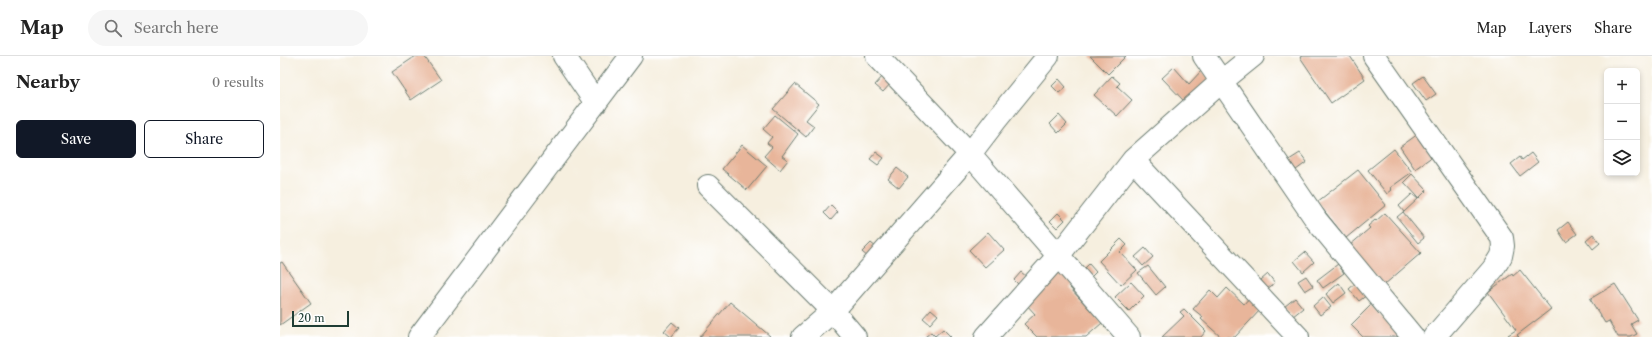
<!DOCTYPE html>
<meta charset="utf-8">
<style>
:root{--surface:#fff;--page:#f6f6f6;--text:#222;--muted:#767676;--line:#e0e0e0;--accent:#111827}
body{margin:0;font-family:"Libre Caslon Text",serif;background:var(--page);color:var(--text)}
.controls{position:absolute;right:12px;top:12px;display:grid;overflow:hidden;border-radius:6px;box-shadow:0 2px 6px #0003}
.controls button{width:36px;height:36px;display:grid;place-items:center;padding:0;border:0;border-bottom:1px solid var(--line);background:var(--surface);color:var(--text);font:20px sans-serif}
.scale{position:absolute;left:12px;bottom:10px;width:57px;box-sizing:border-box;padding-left:4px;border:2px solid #1f3d34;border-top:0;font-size:11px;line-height:14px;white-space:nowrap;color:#1f3d34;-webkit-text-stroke:3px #fff;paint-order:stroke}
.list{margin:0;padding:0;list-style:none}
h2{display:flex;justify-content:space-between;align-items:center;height:52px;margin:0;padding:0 16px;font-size:17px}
h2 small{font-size:13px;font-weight:400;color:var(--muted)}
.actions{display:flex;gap:8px;padding:12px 16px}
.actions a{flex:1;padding:9px 0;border:1px solid var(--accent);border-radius:6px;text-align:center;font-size:14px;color:var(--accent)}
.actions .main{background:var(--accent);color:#fff}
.icon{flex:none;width:22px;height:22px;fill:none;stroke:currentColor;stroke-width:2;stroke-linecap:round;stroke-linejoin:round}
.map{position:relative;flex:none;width:1372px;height:281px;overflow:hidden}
header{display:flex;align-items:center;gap:24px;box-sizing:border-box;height:56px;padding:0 20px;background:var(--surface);border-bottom:1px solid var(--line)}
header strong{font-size:19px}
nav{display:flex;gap:22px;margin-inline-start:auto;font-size:14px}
.search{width:280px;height:36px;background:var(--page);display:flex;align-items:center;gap:10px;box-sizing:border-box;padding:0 14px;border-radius:22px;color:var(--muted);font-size:15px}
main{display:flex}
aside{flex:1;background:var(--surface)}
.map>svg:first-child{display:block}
</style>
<header>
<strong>Map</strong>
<div class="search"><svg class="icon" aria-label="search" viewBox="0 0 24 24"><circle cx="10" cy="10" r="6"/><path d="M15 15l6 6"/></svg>Search here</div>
<nav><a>Map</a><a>Layers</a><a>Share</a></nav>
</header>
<main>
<aside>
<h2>Nearby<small>0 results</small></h2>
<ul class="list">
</ul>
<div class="actions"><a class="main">Save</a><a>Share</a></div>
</aside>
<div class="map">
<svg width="1372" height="281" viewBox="0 0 1372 281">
<rect width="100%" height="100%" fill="#fff"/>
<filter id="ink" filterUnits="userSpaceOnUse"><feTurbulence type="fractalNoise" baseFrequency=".025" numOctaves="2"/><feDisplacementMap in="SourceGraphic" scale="8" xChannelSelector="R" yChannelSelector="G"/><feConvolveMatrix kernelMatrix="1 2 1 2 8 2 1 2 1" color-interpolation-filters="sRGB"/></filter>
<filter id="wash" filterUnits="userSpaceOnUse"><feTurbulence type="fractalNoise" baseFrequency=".012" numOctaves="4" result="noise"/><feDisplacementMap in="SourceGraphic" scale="16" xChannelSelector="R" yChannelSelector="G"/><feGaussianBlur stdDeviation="0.9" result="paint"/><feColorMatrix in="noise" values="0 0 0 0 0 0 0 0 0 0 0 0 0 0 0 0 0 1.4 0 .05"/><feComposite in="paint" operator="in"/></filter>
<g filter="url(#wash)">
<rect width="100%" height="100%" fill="#f6efdf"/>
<g id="blocks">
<path fill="#e8b59a" d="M136,0H144L161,24L131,44L112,16Z
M810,0H846L828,18Z
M1022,0H1070L1085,23L1051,47L1020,1Z
M894,11L909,28L922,14L930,23L905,46L882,22Z
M603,20L611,27L603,36L595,29Z
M832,20L840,27L837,30L852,44L837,60L814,39Z
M1143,20L1156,38L1146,45L1133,27Z
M779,23L786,31L779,37L772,30Z
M515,28L539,48L526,64L534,70L526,81L493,53Z
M495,59L518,78L502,100L508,104L500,114L484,100L492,91L487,87L492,81L483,73Z
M779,59L787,68L778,77L770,68Z
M1138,78L1153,100L1135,113L1120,91Z
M462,89L487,110L467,134L442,113Z
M1114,93L1132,116L1110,132L1112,134L1107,138L1088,114Z
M596,96L604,102L598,109L590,103Z
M1020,97L1027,106L1016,114L1009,104Z
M1251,97L1258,106L1240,120L1231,108L1240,101L1242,104Z
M617,112L628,121L619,132L608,123Z
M1078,114L1106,149L1066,182L1037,146Z
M1132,118L1147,134L1139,142L1124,126Z
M1132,138L1138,143L1124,156L1119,150Z
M551,149L558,156L551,164L544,157Z
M1123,156L1144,182L1138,187L1117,161Z
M778,157L785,164L777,172L770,165Z
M1105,157L1141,197L1104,229L1069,190L1090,172L1088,170L1095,164L1096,165Z
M1288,166L1297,178L1286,186L1278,174Z
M708,176L724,194L705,211L689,194Z
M1313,178L1320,187L1313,193L1306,184Z
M841,183L847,189L840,196L857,214L841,229L819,205Z
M591,187L597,192L589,202L582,196Z
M865,192L873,201L863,210L855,201Z
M1025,196L1034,206L1023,216L1014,205Z
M2,206L31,247L0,269V207Z
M809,208L816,216L810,222L802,215Z
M1058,208L1064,217L1043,232L1037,224Z
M868,210L885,231L876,239L858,217Z
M781,214L794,228L790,232L822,267L806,281H757L744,268L755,258L745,247Z
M1240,214L1271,253L1237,279L1239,281H1230L1228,279L1236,274L1208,236L1232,218L1233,220Z
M741,216L748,222L740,230L734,224Z
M988,218L995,227L987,233L981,224Z
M1026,220L1033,230L1025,235L1018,225Z
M851,226L864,240L849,255L835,241Z
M1059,227L1066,237L1053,247L1046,238Z
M1076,227L1087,239L1079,245L1069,233Z
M1335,228L1358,264L1351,268L1357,278L1351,281H1338L1329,265L1325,267L1310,243Z
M947,232L964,248L969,242L981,253L955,281H941L921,263L923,261L913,253L930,234L938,242Z
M1043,241L1051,251L1040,259L1033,250Z
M1015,242L1023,252L1012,261L1004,251Z
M450,246L490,280L489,281H420Z
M1091,249L1121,281H1083L1071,269Z
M651,253L658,259L650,268L643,262Z
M904,253L926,275L921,281H882L904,260L900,256Z
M392,266L399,272L391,281L384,275Z
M663,273L671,281H645L651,276L655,280Z"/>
</g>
</g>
<g filter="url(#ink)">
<use href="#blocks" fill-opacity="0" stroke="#6a7b70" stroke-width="1"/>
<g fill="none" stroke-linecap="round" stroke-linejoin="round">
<g stroke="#6a7b70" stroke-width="24">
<path id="minor" d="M284,0L316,47
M597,0L690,98L849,281
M924,0L1037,165L1133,281
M1094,0L1222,182L1223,190L1221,200L1213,213L1154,281
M853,104L1018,281
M428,130L553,255L575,281
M139,281L351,0
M523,281L553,255L690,98L716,64L768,0
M706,281L779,199L853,104L942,25L973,0"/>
</g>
<use href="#minor" stroke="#fff" stroke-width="22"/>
</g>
</g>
</svg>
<div class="controls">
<button>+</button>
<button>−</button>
<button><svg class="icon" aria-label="layers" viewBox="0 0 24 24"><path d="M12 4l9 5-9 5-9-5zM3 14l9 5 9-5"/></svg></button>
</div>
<div class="scale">20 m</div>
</div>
</main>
